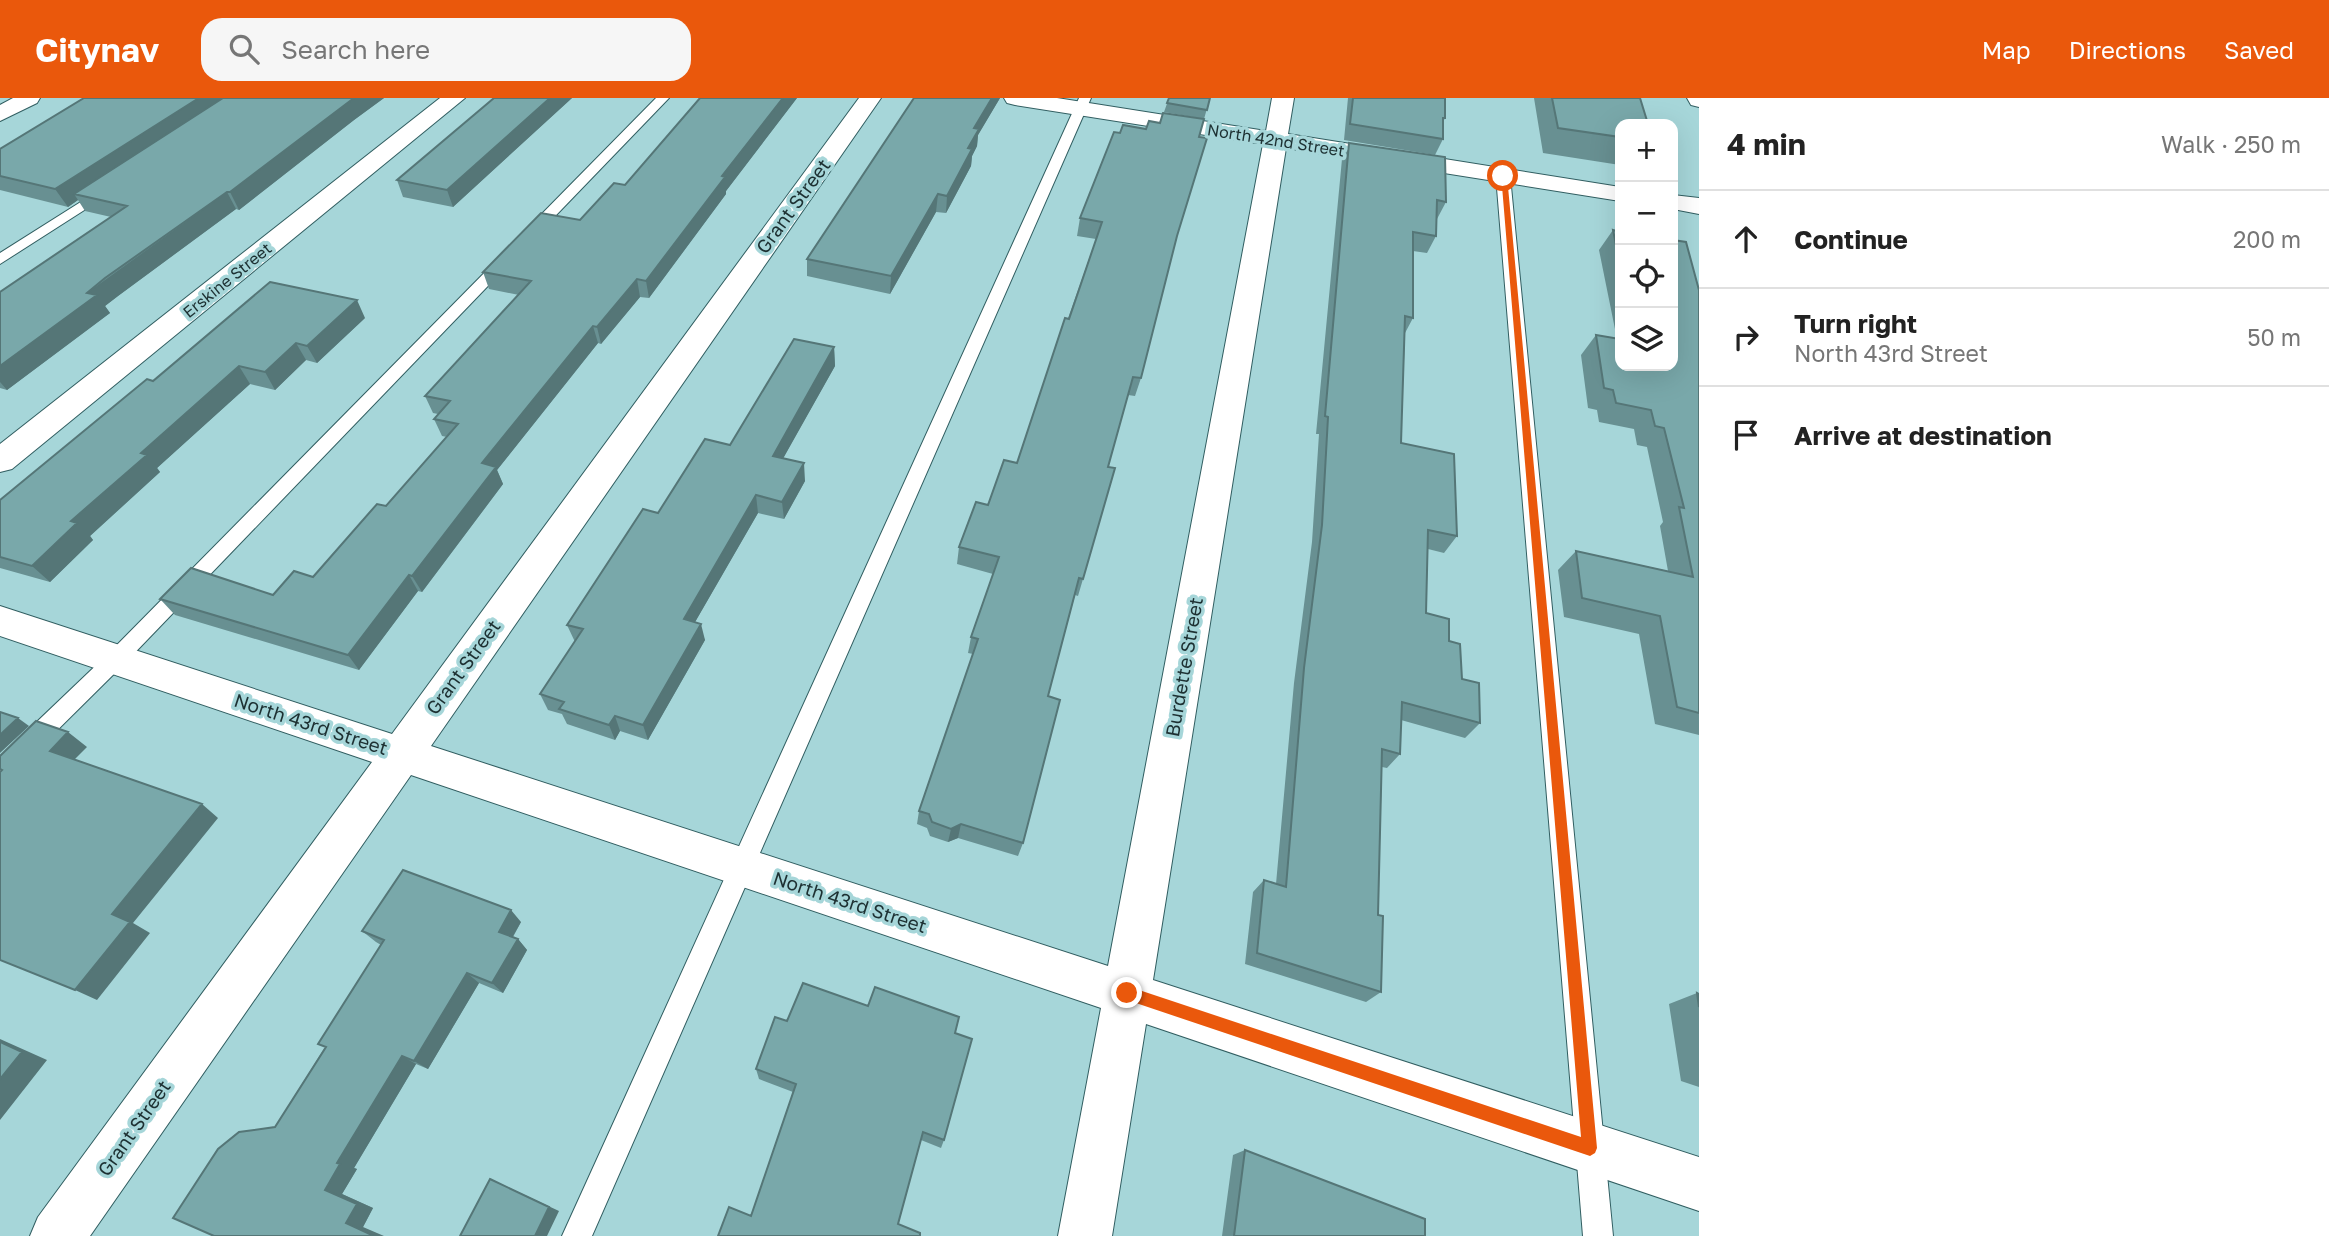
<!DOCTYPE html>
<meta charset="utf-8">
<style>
:root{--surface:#fff;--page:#f6f6f6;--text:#222;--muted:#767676;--line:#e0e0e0;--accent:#ea580c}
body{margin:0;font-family:"Golos Text",sans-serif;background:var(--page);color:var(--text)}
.controls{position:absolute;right:21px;top:21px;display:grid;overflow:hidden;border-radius:14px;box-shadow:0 7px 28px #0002}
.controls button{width:63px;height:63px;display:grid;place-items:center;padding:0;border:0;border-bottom:2px solid var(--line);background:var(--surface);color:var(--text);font:35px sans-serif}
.stop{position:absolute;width:21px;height:21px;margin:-16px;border:5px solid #ea580c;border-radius:50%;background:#fff}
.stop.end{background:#ea580c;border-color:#fff;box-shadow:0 2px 7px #0008}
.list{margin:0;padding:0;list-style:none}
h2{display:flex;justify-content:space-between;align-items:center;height:91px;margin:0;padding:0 28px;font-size:30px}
h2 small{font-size:23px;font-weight:400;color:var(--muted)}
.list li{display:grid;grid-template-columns:46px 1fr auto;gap:21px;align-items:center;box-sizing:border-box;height:98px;padding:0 28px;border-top:2px solid var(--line)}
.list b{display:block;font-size:26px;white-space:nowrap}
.list p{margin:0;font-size:23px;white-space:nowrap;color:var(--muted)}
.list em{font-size:23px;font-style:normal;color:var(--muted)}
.icon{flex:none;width:38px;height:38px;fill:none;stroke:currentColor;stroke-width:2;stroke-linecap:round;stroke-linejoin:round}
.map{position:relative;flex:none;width:1699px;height:1138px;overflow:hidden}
header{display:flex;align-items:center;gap:42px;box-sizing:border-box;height:98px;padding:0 35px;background:var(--accent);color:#fff}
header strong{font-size:33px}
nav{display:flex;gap:38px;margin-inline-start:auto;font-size:24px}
.search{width:490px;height:63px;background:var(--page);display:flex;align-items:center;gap:18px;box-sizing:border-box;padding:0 24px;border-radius:21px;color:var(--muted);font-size:26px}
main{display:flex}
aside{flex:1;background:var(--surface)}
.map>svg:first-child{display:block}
</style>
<header>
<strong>Citynav</strong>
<div class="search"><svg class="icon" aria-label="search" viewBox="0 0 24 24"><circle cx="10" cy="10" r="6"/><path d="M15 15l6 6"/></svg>Search here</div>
<nav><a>Map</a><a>Directions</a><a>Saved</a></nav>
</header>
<main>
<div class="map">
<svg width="1699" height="1138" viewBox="0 0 1699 1138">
<rect width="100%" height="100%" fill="#a6d6d9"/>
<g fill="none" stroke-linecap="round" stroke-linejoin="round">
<g stroke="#315e61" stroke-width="2">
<path id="service" d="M656,0H669L535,139H525V133Z
M1079,0H1091L592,1138H562Z
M1503,74L1510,78L1613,1138H1583L1496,78Z
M106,88L113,92L111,95L0,166V155Z
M505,158L512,162L510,165L123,567L8,681L0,684V659L109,555L500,159Z"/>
</g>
<g stroke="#315e61" stroke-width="2">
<path id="minor" d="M440,0H465L12,371L0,374V346Z
M859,0H881L431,648L1108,868L1263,46L1015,7L1007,5L1004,0H1057L1266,33L1272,0H1294L1288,36L1620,89V103L1286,50L1153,882L1699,1059V1113L1146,926L1112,1138H1058L1101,910L411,677L90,1138H30L38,1119L372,664L0,538V508L392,636Z
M1687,0H1699V9L1691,7Z
M1673,97L1699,100V116L1673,111Z"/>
</g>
<g stroke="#315e61" stroke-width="2">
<path id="secondary" d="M13,0H40L37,5L0,23V7Z"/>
</g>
<use href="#service" fill="#fff" fill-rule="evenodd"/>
<use href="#minor" fill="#fff" fill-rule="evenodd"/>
<use href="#secondary" fill="#fff" fill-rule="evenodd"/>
</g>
<path fill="#689092" d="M84,0H384L354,22L239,112L236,111L118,198L105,208L110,215L7,292L0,290V194L111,119L85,113L78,102L68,109L0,92V51Z
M494,0H572L453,109L403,99L397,82Z
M700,0H797L726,93V96L649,200L640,199L601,246L598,245L497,372L503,386L422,494L418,493L359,572L175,517L160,501L273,497L313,479L386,408L447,339L442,338L434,321L438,316L433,315L425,298L519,197L489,191L483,174L580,122L625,87Z
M914,0H1000L978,37L977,48L972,58L971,68L946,115L936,114L890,196L807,178V161Z
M1169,0H1210L1204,21L1164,14Z
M1348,0H1445V20L1443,24V41L1435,57L1344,42Z
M1534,0H1640L1620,26V67L1543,55Z
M1120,35L1199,39L1177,138L1141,280L1135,298L1128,297L1108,369L1083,481L1078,498L1075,497L1048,598L1023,745L1018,758L958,740L948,744L930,738L927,730L917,726L919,713L973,556L968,555L971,539L993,476L957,466L959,449L1017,365L1096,141L1077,138L1080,120Z
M1349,45L1446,104L1437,121L1436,138L1427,155L1413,153V220L1405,235L1401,345L1457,438L1444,455L1428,451L1426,515L1449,543L1462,581L1480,625L1465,640L1401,622L1400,656L1387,670L1382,669L1378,817L1381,894L1366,904L1245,866L1253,794L1264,782L1276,786L1294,585L1312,444L1319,336H1316L1342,61Z
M1613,132L1620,134V268L1699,192V637L1655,626L1639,536L1564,519L1558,472L1576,453L1668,473L1660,428L1663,424L1647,349L1637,347L1634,331L1599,324L1597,312L1588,310L1581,257L1596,237L1617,241L1599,152Z
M365,220L317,265L306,262L275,292L250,286L157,370L160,374L90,438L93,442L50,484L0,470V402L153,283Z
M834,249L835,268L783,360L805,383L784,421L758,415L695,524L705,542L648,642L620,633L615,642L567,626L562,616L548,612L540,596L575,544L567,527L658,415Z
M521,824L513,839L518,841L527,852L503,895L479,885L428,971L416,966L354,1070L357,1071L342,1096L373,1110L363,1129L214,1138L275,1029L325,949L318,946L381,847L376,844L362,833Z
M1697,895L1699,896V989L1681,983L1669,906Z
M868,908L955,935L944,1042L941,1050L921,1042L898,1126L751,1118L793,994L759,981L756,971L787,923Z
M1245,1052L1425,1138H1222L1233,1057Z"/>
<path fill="#557677" d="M199,0H233L74,96L78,102L68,109L55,91Z
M354,0H384L354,22L239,112L230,94Z
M550,0H572L453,109L447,92Z
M783,0H797L726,93V96L649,200L646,183L722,78Z
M992,0H1000L978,37L977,48L972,58L971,68L946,115L947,98L968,50L974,30Z
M227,94L236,111L118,198L105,208L110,215L7,292L0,284V268L87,195Z
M938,96L936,114L890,196L891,178Z
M637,181L640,199L601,246L597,229Z
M357,202L365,220L317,265L307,248Z
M593,228L598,245L497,372L503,386L422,494L412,478L482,365Z
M296,245L306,262L275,292L265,274Z
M834,249L835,268L775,375L773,358Z
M239,268L250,286L157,370L160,374L90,438L93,442L50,484L32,468L71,423L141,355Z
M804,365L805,383L784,421L782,404Z
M756,397L758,415L687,538L684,521Z
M409,477L418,493L359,572L348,557Z
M701,526L705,542L648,642L643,627Z
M615,618L620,633L615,642L609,627Z
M18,620L29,628L0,655V637Z
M68,634L87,649L69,667L50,653Z
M202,706L218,720L133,825L150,835L97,902L75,892L112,816Z
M961,726L958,740L948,744L951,731Z
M511,812L521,824L509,845L499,834Z
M518,841L527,852L503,895L492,885Z
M467,875L479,885L428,971L414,963Z
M0,941L47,962L0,1022Z
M402,958L416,966L354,1070L357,1071L342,1096L373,1110L363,1129L384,1138H371L346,1125L325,1092L337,1065Z
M490,1081L559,1113L547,1138H535Z"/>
<path fill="#79a8aa" stroke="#557677" stroke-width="2" d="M84,0H199L55,91L0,78V51Z
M223,0H354L230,94H227L105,180L87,195L97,197L0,268V194L127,108L74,96Z
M494,0H550L447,92L397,82Z
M700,0H783L722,78L725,79L646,183L637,181L597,229L593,228L482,365L496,369L412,478L409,477L348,557L160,501L191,470L273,497L294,473L313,479L377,406L386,408L458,326L434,321L450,303L425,298L531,183L483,174L541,115L580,122L614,85L625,87Z
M914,0H992L974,30L979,31L968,50L972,51L947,98L938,96L891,178L807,161Z
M1169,0H1210L1207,12L1167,5Z
M1353,0H1445V20H1443V41L1350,26Z
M1552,0H1640L1648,26H1620V39L1558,30Z
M1163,15L1204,21L1199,39L1207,40L1177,138L1141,280L1133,279L1108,369L1115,370L1083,481L1079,480L1048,598L1060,602L1023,745L961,726L951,731L932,724L929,716L919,713L978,541L971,539L999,459L959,449L976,404L988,407L1004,362L1017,365L1065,220L1069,221L1102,124L1080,120L1114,34L1120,35L1123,27L1146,31L1149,23L1160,25Z
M1349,45L1445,59L1446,104L1437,102L1436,138L1413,134V220L1405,218L1401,345L1454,356L1457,438L1428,432L1426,515L1449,521V543L1460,546L1462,581L1479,585L1480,625L1402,604L1400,656L1382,651L1378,817L1383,818L1381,894L1257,855L1264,782L1286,789L1304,570L1322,427L1328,319L1325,318Z
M1613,132L1620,134V167Z
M1673,142L1686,144L1699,192V615L1677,609L1660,518L1582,500L1576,453L1693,479L1679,409L1684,410L1664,330L1655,328L1651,312L1616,305L1613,292L1604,290L1596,237L1620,241V268H1673Z
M270,184L357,202L307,248L296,245L265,274L239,268L141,355L147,357L71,423L77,425L32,468L0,459V402L147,281L153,283Z
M794,241L834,249L773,358L804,365L782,404L756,397L684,521L701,526L643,627L615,618L609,627L559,611L564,604L540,596L583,531L567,527L643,411L658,415L705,341L730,347Z
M0,614L18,620L0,637Z
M36,623L68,634L50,653L202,706L112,816L130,824L75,892L0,862V674L2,672L0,671V658Z
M403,772L511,812L499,834L518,841L492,885L467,875L414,963L402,958L337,1065L340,1066L325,1092L357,1106L346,1125L372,1137L371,1138H214L173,1120L218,1051L239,1034L275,1029L326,949L318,946L384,842L362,833Z
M803,885L868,908L875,889L959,919L955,935L972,941L944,1042L923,1034L898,1126L920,1135V1138H718L729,1109L751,1118L796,986L756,971L775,919L787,923Z
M1697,895L1699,896V909Z
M0,944L22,954L0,981Z
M1245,1052L1425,1121V1138H1234Z
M490,1081L549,1109L535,1138H460Z"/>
<path fill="#ea580c" d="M1501,76L1507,78L1597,1050L1595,1055L1590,1058L1127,902L1120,895L1127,888L1581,1039Z"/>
<g text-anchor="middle" stroke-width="7" stroke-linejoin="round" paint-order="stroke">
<g font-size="16" fill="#1d3032" stroke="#a6d6d9">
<text transform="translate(1276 42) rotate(9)" y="6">North 42nd Street</text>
<text transform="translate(227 182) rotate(-39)" y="6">Erskine Street</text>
</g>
<g font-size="19" fill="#1d3032" stroke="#a6d6d9">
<text transform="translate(793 108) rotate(-54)" y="7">Grant Street</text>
<text transform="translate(463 569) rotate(-54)" y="7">Grant Street</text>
<text transform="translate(1184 569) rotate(-80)" y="7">Burdette Street</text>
<text transform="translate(311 626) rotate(18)" y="7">North 43rd Street</text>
<text transform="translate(850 804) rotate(18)" y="7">North 43rd Street</text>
<text transform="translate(134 1030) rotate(-55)" y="7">Grant Street</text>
</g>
</g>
</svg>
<div class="controls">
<button>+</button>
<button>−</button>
<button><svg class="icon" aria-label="locate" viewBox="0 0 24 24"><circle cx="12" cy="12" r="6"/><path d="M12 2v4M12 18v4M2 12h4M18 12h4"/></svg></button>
<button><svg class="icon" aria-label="layers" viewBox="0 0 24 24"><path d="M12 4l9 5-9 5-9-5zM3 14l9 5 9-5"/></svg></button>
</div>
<div class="stop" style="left:1503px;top:78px"></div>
<div class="stop end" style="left:1127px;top:895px"></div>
</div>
<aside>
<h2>4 min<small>Walk · 250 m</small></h2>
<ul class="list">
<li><svg class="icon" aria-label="ahead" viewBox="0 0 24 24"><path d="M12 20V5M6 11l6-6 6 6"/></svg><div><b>Continue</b></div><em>200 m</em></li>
<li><svg class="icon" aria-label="right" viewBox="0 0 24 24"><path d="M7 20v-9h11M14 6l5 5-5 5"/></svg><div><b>Turn right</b><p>North 43rd Street</p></div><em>50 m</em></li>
<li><svg class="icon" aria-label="arrive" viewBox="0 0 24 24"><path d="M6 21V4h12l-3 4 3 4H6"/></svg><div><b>Arrive at destination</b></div></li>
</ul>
</aside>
</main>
